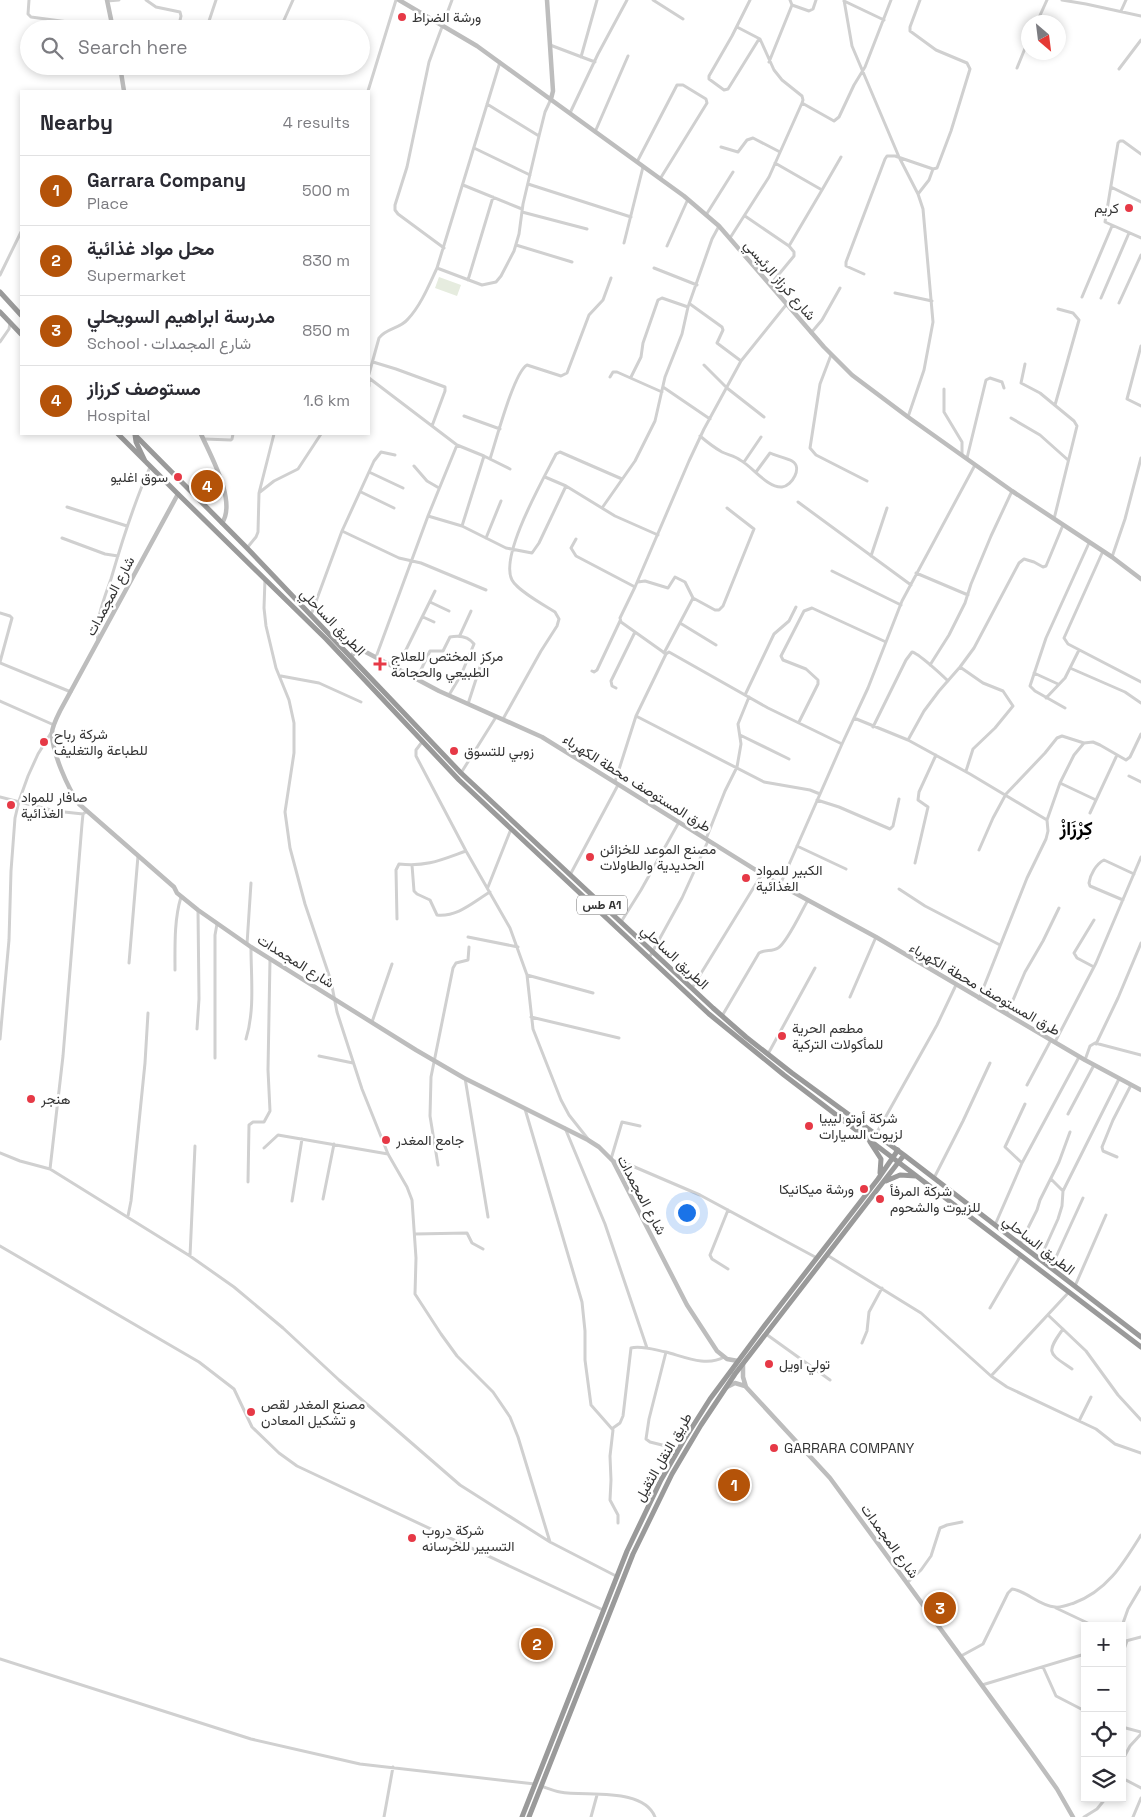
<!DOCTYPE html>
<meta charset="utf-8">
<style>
:root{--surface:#fff;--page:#f2f2f3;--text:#2b2b33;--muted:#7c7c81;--line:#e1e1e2;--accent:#b45309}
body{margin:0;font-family:"Space Grotesk",Vazirmatn,sans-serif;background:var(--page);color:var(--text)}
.controls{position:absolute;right:15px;bottom:15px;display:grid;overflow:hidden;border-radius:0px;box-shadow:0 2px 8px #0003}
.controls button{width:45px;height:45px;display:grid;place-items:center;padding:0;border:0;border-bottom:1px solid var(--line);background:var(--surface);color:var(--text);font:25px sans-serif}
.compass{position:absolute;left:1021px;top:15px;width:45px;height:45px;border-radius:50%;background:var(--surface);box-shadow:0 2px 8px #0003;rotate:152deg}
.you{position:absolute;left:686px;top:1212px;width:18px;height:18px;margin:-12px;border:4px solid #fff;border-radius:50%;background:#1a73e8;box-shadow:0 0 0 8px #1a73e833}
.badge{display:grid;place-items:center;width:32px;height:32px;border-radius:50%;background:var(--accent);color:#fff;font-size:16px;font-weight:700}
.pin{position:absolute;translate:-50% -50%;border:2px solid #fff;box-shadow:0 1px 5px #0006}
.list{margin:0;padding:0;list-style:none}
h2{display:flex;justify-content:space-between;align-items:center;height:65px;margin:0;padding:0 20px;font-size:21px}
h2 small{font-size:16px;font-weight:400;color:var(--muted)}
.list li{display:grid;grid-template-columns:32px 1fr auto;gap:15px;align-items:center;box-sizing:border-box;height:70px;padding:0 20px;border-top:1px solid var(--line)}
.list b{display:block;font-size:19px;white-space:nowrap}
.list p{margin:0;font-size:16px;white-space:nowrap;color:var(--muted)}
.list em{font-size:16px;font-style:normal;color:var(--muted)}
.icon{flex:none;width:28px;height:28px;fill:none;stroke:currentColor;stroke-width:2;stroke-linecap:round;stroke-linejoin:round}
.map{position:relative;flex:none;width:1141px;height:1817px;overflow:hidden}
.search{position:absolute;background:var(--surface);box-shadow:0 2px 8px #0003;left:20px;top:20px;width:350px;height:55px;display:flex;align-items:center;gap:12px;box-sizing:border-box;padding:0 18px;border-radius:28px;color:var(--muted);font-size:19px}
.panel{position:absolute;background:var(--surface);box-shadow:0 2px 8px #0003;left:20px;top:90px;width:350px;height:345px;border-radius:0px}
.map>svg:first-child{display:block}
</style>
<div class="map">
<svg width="1141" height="1817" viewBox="0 0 1141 1817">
<rect width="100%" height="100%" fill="#fff"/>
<path fill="#e6ecdf" d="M439,277L461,285L457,296L435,288Z"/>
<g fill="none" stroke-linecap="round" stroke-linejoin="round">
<path stroke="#d0d0d0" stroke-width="3" d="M29,0L28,14L31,17L113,28
M146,0L156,7L180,12L181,16L178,29
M653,0L683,19
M750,0L732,36L709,76V79L724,90L728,89L759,39
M790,0L792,5L809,11L813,9L816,0
M844,0L852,46L899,157L918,194L923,209L933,322L924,370L908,417
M1062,0L1086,4L1141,16
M107,1L119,0
M844,1L884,20
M1121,11L1126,0
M1037,22L1047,0
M180,23L205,27L208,24L216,0
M737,27L760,39L774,70L782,80L802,96L803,100L802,103L834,121L839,117L854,85L865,67L891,0
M280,29L293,0
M550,45L595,62
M581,57L597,0
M769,62L792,5
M1017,68L1028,41
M1119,69L1141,40
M368,91L396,0
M487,104L539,136
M570,113L598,54L627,0
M595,132L628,56
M721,147L738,152L747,140L753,138L780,152
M474,148L530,175
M1141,154L1123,141H1120L1118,143L1105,222L1141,238
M637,162L677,85H683L706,99L707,103L660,179
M775,163L822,190L841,157
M528,184L631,217
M463,185L522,209
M1111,187L1141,202
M918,194L929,180L933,169
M522,212L587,229
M706,215L733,172
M745,216L789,246L794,252V256L770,285
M730,238L769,177L802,103
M624,243L643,167
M516,245L572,262
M667,246L688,199
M789,246L822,190
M444,248L398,214L395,210V205L407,167L429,62L452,0
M437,268L482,285L496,282L501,276L514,251L519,234L523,204L539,136L545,112L551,99
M654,268L697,285
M864,274L846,266V262L885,159L887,156H895L933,169L937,168L951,131L970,69L967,63L936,50L910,31V27L920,0
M0,275L21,232
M468,280L493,197
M895,293L932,301
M1082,297L1112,226
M1101,298L1129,233
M1119,303L1141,255
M690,304L722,327L723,330L717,343L741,361
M811,333L822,320L840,288
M0,342L9,329L10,323
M1141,346L1127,399L1141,406
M831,355L820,384L810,448L816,455L867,481
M373,362L396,369L445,387V391L432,426
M1025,364L1021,383L1040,393L1074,421L1077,426L1054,519
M704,365L727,388L764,417
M369,374L379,338C386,328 400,329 408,319C421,305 429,285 437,268L500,62
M610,377L613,372H617L662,392
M631,377L641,357L643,343L658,300L662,298L688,307
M369,378L457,445L428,516L376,657
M369,386V379
M663,387L710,419
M944,389V412L962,442V455
M1055,405L1079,320L1073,313L1058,309
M464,416L500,429
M1011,418L1040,435L1068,460
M700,436C707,442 715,448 722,452C728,455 735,456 740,460C752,466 767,488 782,487C792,486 803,467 792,461C789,459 774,455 770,453L756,472
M204,439L231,440L232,439L233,434
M457,445L484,456L510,469
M967,458L986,380L990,378L1002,382L1004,388
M490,459C496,441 514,372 527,365L561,376L567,373L589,315L603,300L611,278
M744,462L761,437
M414,466L427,481L439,488
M369,472L403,488
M545,477L566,486L615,516L658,535
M260,492L274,481L298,469L321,434
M361,492L394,508
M798,502L911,585
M67,507L127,526
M602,508L635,461L655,421L665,377L682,334L688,307L712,239L719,226
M428,516L462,526L506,548L532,553L539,543L566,486
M462,526L484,456
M342,531L399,558L421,563L486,590
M62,538L105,554L118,556
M486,538L501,501
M576,539L571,548L576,556L635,587
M247,548L256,537L258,532L259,493L274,434
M1103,551L1064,638L1068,644L1141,682
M871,556L887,508
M1112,557L1125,519L1141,458
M832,571L901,605
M916,573L968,595
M265,579L264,608L266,626L276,668L289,700L294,723V753L285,812L290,848L305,904L331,981L337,1012L362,1089L388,1154L407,1187L412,1200L416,1258L415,1294L441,1334L457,1356L493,1392L510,1417L518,1437L550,1542
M638,582L645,581L668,588L675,577L685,582L693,598
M430,602L449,611
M0,613L10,616L12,618L0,662
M311,615L342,531L374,461L381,452L395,455
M423,617L434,622
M680,623L716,645
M460,635L471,611
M98,642C95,620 104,599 111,579C122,541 134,503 150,467
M664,653L693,598L715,610H719L723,606L754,529L727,508
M666,654L621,622L620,618L635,587L689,461L704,429L741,361L786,305
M0,663L71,692
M930,665L949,635L965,603L971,584L991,536L1012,491
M960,667L983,683L1003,691L1013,706L995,728L973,749L966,771
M397,668L435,591
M1070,668L1125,692L1141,703
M592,671L594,672L597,670L620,621
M1034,673L1058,684
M281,676L319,683L361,702
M417,678L430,651H443L450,637C460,635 468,636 474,644L461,675L449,695
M616,688L612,686L611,681L635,632
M745,695L774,634L789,621L796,607
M1046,698L1065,678L1079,650
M0,701L54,725
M468,704L480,667
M1065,708L1035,691L1030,686L1046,638L1089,543
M636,716L764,782L810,790L820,794
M854,718L908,740L970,774L1047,820
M503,719L541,651L557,626L559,619L555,612C544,605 518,591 512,580C499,556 544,478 556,454L560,452L622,479
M799,722L818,684V680L806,669L783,660L781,656L804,611L812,608L886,642
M873,727L906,660L912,652C918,653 942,675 948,681
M740,735L789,759
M908,740L924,711L939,691L960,667L974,648L1019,563L1024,559L1034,562L1043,567L1046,566L1063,525
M422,742L416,750V756L466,851L510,928L527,975L533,1029L561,1100L569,1115L588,1139
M461,773L496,717
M1129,776L1141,782
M615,782L636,716L666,654L669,652L768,708L842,744
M1060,783L1096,800
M0,797L55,811L83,814
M817,800L839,807L890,829L893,826L899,799
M1090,813L1117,755
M706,839L725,791L737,767L741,744L738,724L749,697
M797,846L846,869
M979,850L993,818L1006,794L1045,753L1057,738L1062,736L1084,743L1093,742L1100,745L1126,760L1130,757L1141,734
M915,863L928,807L918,800L919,792L936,755
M412,865L414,891L417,894L430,900L437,915C458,917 473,902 490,892
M570,875L618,785
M780,885L842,744L868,688L902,601L975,465
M488,887L511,829
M899,889L925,906L1000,945
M1123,900L1090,886L1089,883C1090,875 1096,864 1104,860L1134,874
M397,919L396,870L399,864C427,867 441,860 466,851
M1094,920L1074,953L1077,958L1094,967
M621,922L641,890L679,822
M468,937L518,947
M247,944L251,883
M649,958L682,898L708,841
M129,963L138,856
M175,970C175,946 174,920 181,897
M527,975L593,993
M692,988L762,874
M850,997L876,937
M979,999L1027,878L1046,839L1048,831L1047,820L1060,783L1074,755L1084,743
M1007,1014L1025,972L1043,941L1059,908
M722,1016L759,953C765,949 772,952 778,948C787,943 802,910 808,900
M531,1017L619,1038
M372,1022L392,964
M197,1029L199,999L198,910
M0,1039L9,940L11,871L15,818L19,801L28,776L38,754L51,733
M246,1039C255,1010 251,977 251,948
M1055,1042L1096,963L1141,857
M1096,1044L1118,998L1141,943
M768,1054L815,968
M319,1056L353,1063
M215,1058V935L217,924
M1085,1060L1090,1046L1095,1043L1141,1055
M465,1078L488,1217
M1027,1085L1051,1040
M525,1109L582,1302L585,1331V1360L591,1405L613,1430L610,1456L611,1480L610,1500L618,1515V1523
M1068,1114L1094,1065
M565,1128L605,1224L647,1348
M876,1134L937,1025L956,985
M264,1148L278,1135L388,1154
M0,1153L20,1161L50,1169L190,1256L234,1287L283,1328L339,1380L460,1485L550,1542L616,1576
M1117,1157L1103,1151L1102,1147L1113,1120L1131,1085
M611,1159L622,1122L640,1126
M614,1161L630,1165L700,1195L817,1258
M1022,1163L1005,1147L1025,1104
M438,1165L430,1116L431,1077L453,968L456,963L468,960L469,947
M50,1169L63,1056L82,824L83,814L87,811
M934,1178L963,1121L990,1063
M1051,1179L1063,1191
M248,1182L249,1125L253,1122H264L270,1111L268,1070L270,959
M323,1199L334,1144
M292,1201L302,1139
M128,1216L131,1201L145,1063L148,1013
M995,1225L1022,1163L1079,1057
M415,1234L467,1233L472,1243L483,1249
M1020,1244L1037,1210L1040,1200L1059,1162L1070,1132
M0,1246L199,1362L234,1389L252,1427L279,1453L297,1466L603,1610
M827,1255L921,1313L991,1376L1007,1387L1096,1429L1115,1444L1141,1453
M190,1256L195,1146
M1040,1259L1058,1219L1062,1206L1063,1191L1119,1079
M1051,1268L1083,1198
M728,1269L712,1259L710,1255L728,1210
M1075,1286L1106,1215
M990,1308L1021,1255
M1048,1315L1086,1351L1118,1395L1141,1420
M1063,1329C1045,1354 1049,1353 1072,1369
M766,1334L830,1380
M862,1343L867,1331L869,1312L882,1288
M991,1376L1069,1292
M1079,1421L1091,1397
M613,1428L620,1423L623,1416L631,1348C641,1345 655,1350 666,1352
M678,1449L650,1442L646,1439L649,1419L666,1352C685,1357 707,1367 724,1357
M907,1583L921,1570L931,1556L940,1528L947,1525L962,1522
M1056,1608L1094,1626
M1122,1626L1128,1609L1141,1587
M1122,1642L1141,1637
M1122,1655L1127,1641
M961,1656L983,1644L1008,1593L1012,1589C1027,1591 1039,1606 1055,1607C1061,1608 1068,1605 1074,1603C1107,1591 1123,1564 1141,1535
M0,1659L251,1739L360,1764L535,1784
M1043,1667L1056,1696L1085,1711
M982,1685L1085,1654
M1122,1727L1141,1732
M1122,1761L1130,1746L1141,1734
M1122,1778L1141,1788
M541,1786C547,1788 554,1791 560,1792C587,1797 643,1787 655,1817
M384,1817L393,1767
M591,1817L597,1795
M1084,1817L1097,1809L1106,1798
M1133,1817L1141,1798"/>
<path stroke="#bdbdbd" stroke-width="4.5" d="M107,0L113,29
M399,0L477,46L684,196L719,226L824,347L852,375L908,417L1012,491L1112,557L1141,579
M547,0L553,91L551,99
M120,66L124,91
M201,434C210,455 237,501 222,523
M178,494L60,711C57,717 52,727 52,733C52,753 68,788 79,804L174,887L177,893L198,910L251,947L416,1050L464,1078L588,1140L599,1147L613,1161L687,1305L717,1351L727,1359L738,1361
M351,657L356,650H362L439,691L542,737L780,885L876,937L1085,1060L1141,1090
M743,1364V1377L746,1387L830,1478L1030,1751L1057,1789L1073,1817
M727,1387L735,1383L745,1386"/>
<path stroke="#9a9a9a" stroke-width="5" d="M0,292L21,315
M0,312L21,334
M118,434L178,494L326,639L459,780L709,1014L784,1075L1141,1347
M145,461L136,442L135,435L247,548L461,773L713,1008L746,1037L792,1073L904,1155L1141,1337
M870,1142L881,1159L880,1173
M886,1181L900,1175L916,1176
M522,1817L627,1551L661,1480L684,1440L710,1399L765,1325L878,1179L898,1150
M529,1817L633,1554L672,1474L701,1425L735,1374L904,1155"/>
</g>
<g fill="#e63946" stroke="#fff" stroke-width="2">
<circle cx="402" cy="17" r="5"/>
<circle cx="1129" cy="208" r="5"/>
<circle cx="178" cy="477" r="5"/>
<path d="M377.5 656.5h5v5h5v5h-5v5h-5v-5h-5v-5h5z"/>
<circle cx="44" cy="742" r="5"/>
<circle cx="454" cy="751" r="5"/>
<circle cx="11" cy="805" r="5"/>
<circle cx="590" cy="857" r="5"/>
<circle cx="746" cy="878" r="5"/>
<circle cx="782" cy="1036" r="5"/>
<circle cx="31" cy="1099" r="5"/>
<circle cx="809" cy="1126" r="5"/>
<circle cx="386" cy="1140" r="5"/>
<circle cx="864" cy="1189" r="5"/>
<circle cx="880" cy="1199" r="5"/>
<circle cx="769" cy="1364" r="5"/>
<circle cx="251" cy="1412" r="5"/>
<circle cx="774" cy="1448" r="5"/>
<circle cx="412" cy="1538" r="5"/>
</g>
<g text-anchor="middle" stroke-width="5" stroke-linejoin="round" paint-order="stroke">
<rect fill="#fff" stroke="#707070" stroke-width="1" x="577" y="895.5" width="50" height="19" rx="4"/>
<g font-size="12" font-weight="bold" fill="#333">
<text x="602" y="909">طس A1</text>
</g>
<g font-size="14" fill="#333" stroke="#fff" text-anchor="start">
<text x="412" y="22">ورشة الضراط</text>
<text x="1119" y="213" text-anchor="end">كريم</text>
<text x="168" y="482" text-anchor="end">سوق اغليو</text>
<text x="391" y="661">مركز المختص للعلاج<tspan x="391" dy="16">الطبيعي والحجامة</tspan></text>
<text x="54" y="739">شركة رباح<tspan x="54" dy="16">للطباعة والتغليف</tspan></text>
<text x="464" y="756">زوبي للتسوق</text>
<text x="21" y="802">صافار للمواد<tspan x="21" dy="16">الغذائية</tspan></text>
<text x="600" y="854">مصنع الموعد للخزائن<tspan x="600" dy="16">الحديدية والطاولات</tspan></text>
<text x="756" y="875">الكبير للمواد<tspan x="756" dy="16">الغذائية</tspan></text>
<text x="792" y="1033">مطعم الحرية<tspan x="792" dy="16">للمأكولات التركية</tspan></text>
<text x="41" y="1104">هنجر</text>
<text x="819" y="1123">شركة أوتو ليبيا<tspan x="819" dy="16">لزيوت السيارات</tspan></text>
<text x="396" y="1145">جامع المغدر</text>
<text x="854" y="1194" text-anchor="end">ورشة ميكانيكا</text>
<text x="890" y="1196">شركة المرفأ<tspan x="890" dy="16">للزيوت والشحوم</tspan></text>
<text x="779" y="1369">تولي اويل</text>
<text x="261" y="1409">مصنع المغدر لقص<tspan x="261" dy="16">و تشكيل المعادن</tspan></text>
<text x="784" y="1453">GARRARA COMPANY</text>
<text x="422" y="1535">شركة دروب<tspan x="422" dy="16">التسيير للخرسانه</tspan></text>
</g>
<g font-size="14" fill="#333" stroke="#fff">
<text transform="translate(780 280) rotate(49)" y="5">شارع كرزاز الرئيسي</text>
<text transform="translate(110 596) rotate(-62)" y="5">شارع المجمدات</text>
<text transform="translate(333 622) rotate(46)" y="5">الطريق الساحلي</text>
<text transform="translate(637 783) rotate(32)" y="5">طرق المستوصف محطة الكهرباء</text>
<text transform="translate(675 957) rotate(43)" y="5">الطريق الساحلي</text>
<text transform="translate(296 961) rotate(32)" y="5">شارع المجمدات</text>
<text transform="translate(985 989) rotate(30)" y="5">طرق المستوصف محطة الكهرباء</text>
<text transform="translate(642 1195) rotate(62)" y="5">شارع المجمدات</text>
<text transform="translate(1039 1245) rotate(38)" y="5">الطريق الساحلي</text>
<text transform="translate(663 1457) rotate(-60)" y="5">طريق النقل الثقيل</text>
<text transform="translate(890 1541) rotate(54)" y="5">شارع المجمدات</text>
</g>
<g font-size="19" font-weight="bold" fill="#000" stroke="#fff">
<text x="1076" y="835">كِرْزَازْ</text>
</g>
</g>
</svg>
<div class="controls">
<button>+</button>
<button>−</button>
<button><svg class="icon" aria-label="locate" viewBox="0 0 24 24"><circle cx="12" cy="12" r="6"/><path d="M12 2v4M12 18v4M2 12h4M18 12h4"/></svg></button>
<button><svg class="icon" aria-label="layers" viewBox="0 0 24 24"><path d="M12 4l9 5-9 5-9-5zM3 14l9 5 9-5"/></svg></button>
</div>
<svg class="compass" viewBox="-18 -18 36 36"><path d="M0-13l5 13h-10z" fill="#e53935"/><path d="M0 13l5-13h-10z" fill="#7c7c81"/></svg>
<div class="you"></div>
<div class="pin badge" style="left:734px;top:1485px">1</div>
<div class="pin badge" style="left:537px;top:1644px">2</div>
<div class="pin badge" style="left:940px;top:1608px">3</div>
<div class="pin badge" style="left:207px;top:486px">4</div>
<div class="search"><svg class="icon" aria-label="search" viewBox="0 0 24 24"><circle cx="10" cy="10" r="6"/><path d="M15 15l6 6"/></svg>Search here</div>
<section class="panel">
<h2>Nearby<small>4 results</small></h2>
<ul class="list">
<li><span class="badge">1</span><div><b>Garrara Company</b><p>Place</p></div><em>500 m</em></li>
<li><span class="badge">2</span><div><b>محل مواد غذائية</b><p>Supermarket</p></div><em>830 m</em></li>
<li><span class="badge">3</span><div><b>مدرسة ابراهيم السويحلي</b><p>School · شارع المجمدات</p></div><em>850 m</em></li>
<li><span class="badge">4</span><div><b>مستوصف كرزاز</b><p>Hospital</p></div><em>1.6 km</em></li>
</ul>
</section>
</div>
